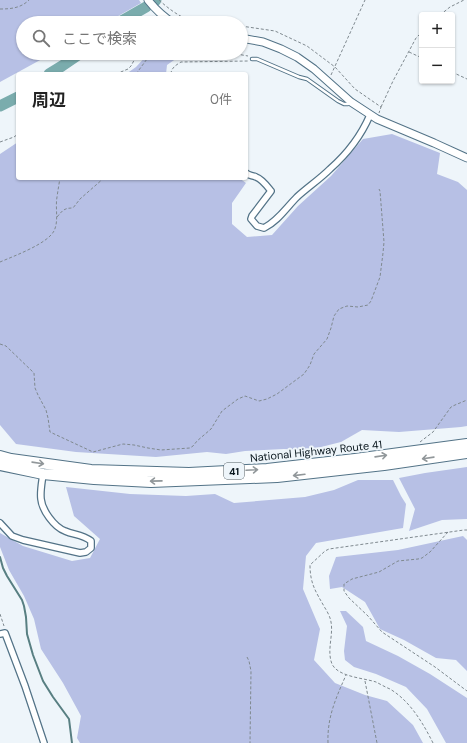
<!DOCTYPE html>
<html lang="ja">
<meta charset="utf-8">
<style>
:root{--surface:#fff;--page:#f6f6f6;--text:#222;--muted:#767676;--line:#e0e0e0}
body{margin:0;font-family:"DM Sans","Noto Sans JP",sans-serif;background:var(--page);color:var(--text)}
.controls{position:absolute;right:12px;top:12px;display:grid;overflow:hidden;border-radius:4px;box-shadow:0 1px 3px #0004}
.controls button{width:36px;height:36px;display:grid;place-items:center;padding:0;border:0;border-bottom:1px solid var(--line);background:var(--surface);color:var(--text);font:20px sans-serif}
.list{margin:0;padding:0;list-style:none}
h2{display:flex;justify-content:space-between;align-items:center;height:52px;margin:0;padding:0 16px;font-size:17px}
h2 small{font-size:13px;font-weight:400;color:var(--muted)}
.icon{flex:none;width:22px;height:22px;fill:none;stroke:currentColor;stroke-width:2;stroke-linecap:round;stroke-linejoin:round}
.map{position:relative;flex:none;width:467px;height:743px;overflow:hidden}
.search{position:absolute;background:var(--surface);box-shadow:0 1px 3px #0004;left:16px;top:16px;width:232px;height:44px;display:flex;align-items:center;gap:10px;box-sizing:border-box;padding:0 14px;border-radius:22px;color:var(--muted);font-size:15px}
.panel{position:absolute;background:var(--surface);box-shadow:0 1px 3px #0004;left:16px;top:72px;width:232px;height:108px;border-radius:4px}
.map>svg:first-child{display:block}
</style>
<div class="map">
<svg width="467" height="743" viewBox="0 0 467 743">
<rect width="100%" height="100%" fill="#eef5fa"/>
<path fill="#b7c0e5" d="M0,0H139L141,3L106,23H23V53H53L0,82Z
M149,53H213L223,55L177,58L167,65L166,74H126L136,67Z
M392,134L440,153L437,174L458,182L467,190V426L461,427L399,432L362,430L341,442L309,450L284,449L245,451L226,454L207,452L156,457L76,452L16,444L0,425V154L18,142V178H239L246,183L232,203V224L247,237L272,235L298,206L331,176L363,139Z
M467,467V519L442,520L409,531L415,509L399,478L425,473Z
M358,480H393L401,496L406,504L403,528L316,543L306,556L303,589L320,629L314,660L335,683L365,695L387,701L413,725L423,743H80L77,738L81,716L63,683L41,649L34,619L24,596L9,570L0,547V533L23,546L72,561L90,558L100,539L74,516L66,487L130,494L186,496L215,494L234,503L305,497L334,490Z
M463,536L467,540V671L456,660L436,658L404,640L380,629L365,602L342,587L330,589L329,576L336,557L398,550Z
M340,611H346L363,627L366,641L398,656L430,674L467,698V743H446L427,709L406,687L376,674L354,667L345,660L344,651L347,626Z"/>
<g fill="none" stroke-linecap="round" stroke-linejoin="round">
<path stroke="#587f82" stroke-width="2" d="M0,557L3,568L7,576L22,600L24,606L26,617L27,634L33,655L43,681L53,697L69,719L72,743"/>
<path stroke="#7aacad" stroke-width="11" d="M155,1L156,0
M118,23L146,7
M49,74L62,66L81,53
M0,106L18,97"/>
<g stroke="#537387" stroke-width="4.5">
<path id="lane" d="M252,59H257L299,77L307,79L338,101L344,104H348L349,103"/>
</g>
<g stroke="#537387" stroke-width="8">
<path id="street" d="M246,173C249,176 252,175 256,177C262,179 267,186 271,191L252,216L251,219L257,226L264,228C278,221 286,208 297,197C308,187 320,179 330,169C347,154 361,136 370,115
M0,523L12,536L23,540L80,553L86,552L91,548V541C82,534 74,535 65,531C54,527 42,510 41,499C40,491 42,482 43,474
M0,634L5,633L25,686L44,743"/>
</g>
<g stroke="#537387" stroke-width="9">
<path id="secondary" d="M148,0C155,9 164,17 173,23
M241,38L263,42L281,49L297,57L314,69L351,102L377,119L434,143L467,158"/>
</g>
<g stroke="#537387" stroke-width="12">
<path id="highway" d="M0,456L11,459L91,470L189,473L267,469L355,459L467,444
M0,465L43,474L94,479L151,482L277,477L384,465L467,453"/>
</g>
<path stroke="#7f898f" stroke-width="1" stroke-dasharray="3 2" stroke-linecap="butt" d="M159,0C171,11 185,21 201,23
M0,9C11,9 21,8 29,0
M440,15L450,7L464,0
M241,26L275,31L307,46L335,67L355,89L381,107L379,113
M409,52L422,58
M231,53L248,56
M452,72L467,79
M116,74L128,69L131,66L138,53
M136,74L147,59L144,53
M171,74C171,68 176,65 181,62L248,61
M331,75L365,0
M381,107L393,81L416,38L422,32
M0,142L14,137L18,134
M57,217C63,210 64,208 73,208L80,199L104,178
M0,262C14,256 47,244 54,231C59,221 55,208 57,197C58,190 59,184 60,178
M0,344L6,346L34,373L35,388L38,395L46,410L48,418L50,432L93,452L123,444L134,445L148,448L161,450L190,448L193,446L197,441L211,429L222,411L238,399L245,396L259,401L267,399L277,394L304,374L310,365L314,354L327,339L331,328L334,316L339,309L347,306L358,307L368,305L371,301L380,277L383,253L384,242L380,191L379,189
M420,442L433,432L451,407L455,405L467,400
M448,532L430,552L422,558L418,559L398,561L379,572L352,579L344,584V591L349,598L368,616L382,632L435,667L467,691
M0,614L4,626
M247,657L249,661L251,671L250,743
M365,681L377,743
M328,743C327,717 336,698 346,675
M433,743C423,723 410,701 390,689C385,687 380,684 376,682C364,678 338,677 332,664C326,649 335,633 330,618C329,615 327,611 325,608C316,592 310,584 310,565L325,551L329,549L464,530H467"/>
<use href="#lane" stroke="#fff" stroke-width="2.5"/>
<use href="#street" stroke="#fff" stroke-width="5.5"/>
<use href="#secondary" stroke="#fff" stroke-width="7"/>
<use href="#highway" stroke="#fff" stroke-width="10"/>
</g>
<defs><path id="oneway-shaft" d="M-6 0H5M1.5-3L5.5 0L1.5 3" fill="none" stroke-width="1.6" stroke-linecap="round" stroke-linejoin="round"/></defs>
<g stroke="#91979a">
<use href="#oneway-shaft" transform="translate(381 456) rotate(-8)"/>
<use href="#oneway-shaft" transform="translate(428 458) rotate(172)"/>
<use href="#oneway-shaft" transform="translate(38 463) rotate(8)"/>
<use href="#oneway-shaft" transform="translate(252 470) rotate(-3)"/>
<use href="#oneway-shaft" transform="translate(299 475) rotate(173)"/>
<use href="#oneway-shaft" transform="translate(156 481) rotate(179)"/>
</g>
<g text-anchor="middle" stroke-width="4" stroke-linejoin="round" paint-order="stroke">
<rect fill="#eef5fa" stroke="#4e5a60" stroke-width="1" x="224" y="463" width="20" height="16" rx="3"/>
<g font-size="10" font-weight="bold" fill="#0a171e">
<text x="234" y="475">41</text>
</g>
<g font-size="11" fill="#0a171e" stroke="#eef5fa">
<text transform="translate(316 451) rotate(-6)" y="4">National Highway Route 41</text>
</g>
</g>
</svg>
<div class="controls">
<button>+</button>
<button>−</button>
</div>
<div class="search"><svg class="icon" aria-label="search" viewBox="0 0 24 24"><circle cx="10" cy="10" r="6"/><path d="M15 15l6 6"/></svg>ここで検索</div>
<section class="panel">
<h2>周辺<small>0件</small></h2>
<ul class="list">
</ul>
</section>
</div>
